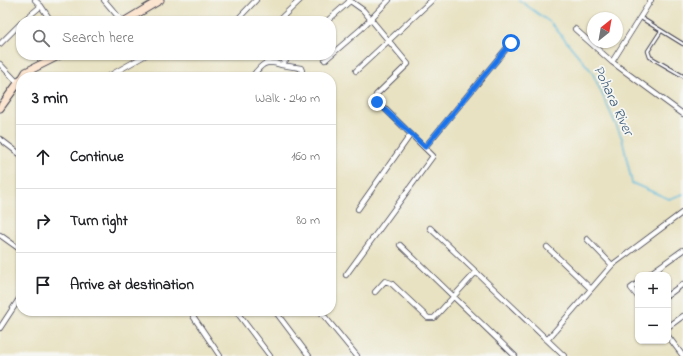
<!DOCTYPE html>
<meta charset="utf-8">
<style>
:root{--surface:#fff;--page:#f2f2f2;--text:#202124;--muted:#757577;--line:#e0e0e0}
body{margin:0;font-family:"Indie Flower",sans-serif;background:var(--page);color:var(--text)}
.controls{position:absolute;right:12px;bottom:12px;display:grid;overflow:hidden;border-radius:8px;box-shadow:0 1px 3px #0004}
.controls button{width:36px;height:36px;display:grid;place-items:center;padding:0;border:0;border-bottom:1px solid var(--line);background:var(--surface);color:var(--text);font:20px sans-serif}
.compass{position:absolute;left:587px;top:12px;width:36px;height:36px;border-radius:50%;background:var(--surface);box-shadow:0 1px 3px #0004;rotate:31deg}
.stop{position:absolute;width:12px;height:12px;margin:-9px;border:3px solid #1a73e8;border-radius:50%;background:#fff}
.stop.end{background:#1a73e8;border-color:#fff;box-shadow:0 1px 4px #0008}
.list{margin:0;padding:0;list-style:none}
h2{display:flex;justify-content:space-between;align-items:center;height:52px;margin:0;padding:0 16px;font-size:17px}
h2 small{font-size:13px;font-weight:400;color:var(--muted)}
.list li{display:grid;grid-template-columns:26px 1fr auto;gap:12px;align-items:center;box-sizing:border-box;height:64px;padding:0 16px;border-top:1px solid var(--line)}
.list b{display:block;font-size:15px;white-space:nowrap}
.list em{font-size:13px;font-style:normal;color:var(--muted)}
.icon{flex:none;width:22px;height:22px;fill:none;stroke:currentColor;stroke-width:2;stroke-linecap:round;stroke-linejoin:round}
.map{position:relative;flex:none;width:683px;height:356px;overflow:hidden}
.search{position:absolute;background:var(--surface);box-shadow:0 1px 3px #0004;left:16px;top:16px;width:320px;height:44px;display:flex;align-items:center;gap:10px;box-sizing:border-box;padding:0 14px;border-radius:16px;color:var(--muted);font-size:15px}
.panel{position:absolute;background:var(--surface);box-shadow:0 1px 3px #0004;left:16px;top:72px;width:320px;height:244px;border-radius:16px}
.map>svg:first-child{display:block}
</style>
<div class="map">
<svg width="683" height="356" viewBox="0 0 683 356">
<rect width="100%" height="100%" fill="#f6f6f2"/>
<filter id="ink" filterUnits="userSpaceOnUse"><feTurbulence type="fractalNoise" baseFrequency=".025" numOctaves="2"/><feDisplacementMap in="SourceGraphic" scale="8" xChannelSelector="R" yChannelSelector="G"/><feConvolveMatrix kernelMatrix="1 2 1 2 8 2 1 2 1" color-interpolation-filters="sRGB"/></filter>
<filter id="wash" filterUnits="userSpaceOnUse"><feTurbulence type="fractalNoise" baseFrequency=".012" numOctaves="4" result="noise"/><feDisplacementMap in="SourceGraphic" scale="16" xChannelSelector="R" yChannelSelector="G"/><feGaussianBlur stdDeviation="0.9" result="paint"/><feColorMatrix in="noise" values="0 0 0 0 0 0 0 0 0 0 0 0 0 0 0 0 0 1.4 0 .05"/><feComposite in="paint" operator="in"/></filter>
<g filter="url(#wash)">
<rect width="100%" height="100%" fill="#e8e2c2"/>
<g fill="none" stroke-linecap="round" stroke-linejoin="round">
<path stroke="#63bce0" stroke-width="1.5" d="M519,0L551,23L592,72L622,138L632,183L669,199L683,194"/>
</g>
</g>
<g filter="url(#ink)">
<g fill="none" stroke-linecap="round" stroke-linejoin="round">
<g stroke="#403f4f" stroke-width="4.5">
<path id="lane" d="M641,18L683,44
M661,31L648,51L650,57L683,76"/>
</g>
<g stroke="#403f4f" stroke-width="6">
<path id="street" d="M35,0L41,6
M104,0L122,21
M23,21L41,6L49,18
M236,21L256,0
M278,21L300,0
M327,21L350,1
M575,29L612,62L683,114
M0,44L21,23
M325,60L361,29L389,0
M612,62L651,0
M0,64L18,83
M281,65L301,68L302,71L297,77
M356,71L432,0
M107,77L146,55
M252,77C261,65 265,59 281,65L291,55
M0,139L21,155
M425,147L511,43
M21,192V193
M358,209L411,134
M430,228L564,356
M0,235L21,250
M587,239L612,265
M400,245L515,356
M547,247L591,289
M346,275L433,156L375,99L376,95L408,64L363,10L349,0
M648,275L683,250
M638,283L631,288L638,297
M375,292L385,281L391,283L428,318H434L476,272
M668,295L683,284
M195,311L193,316L220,356
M236,311L270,356
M275,311L309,356
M320,311L357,356
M668,327L683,316
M0,328L21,296
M668,336L683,356
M547,340L612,265L683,212"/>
</g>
<g stroke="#403f4f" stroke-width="9">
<path id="secondary" d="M125,21L160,0
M23,77L26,72L60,55
M0,108L21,79"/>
</g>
<use href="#lane" stroke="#fff" stroke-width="2.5"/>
<use href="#street" stroke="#fff" stroke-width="4.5"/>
<use href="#secondary" stroke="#fce5d0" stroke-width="7"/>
</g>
</g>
<g fill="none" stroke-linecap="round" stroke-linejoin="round" filter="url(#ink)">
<path stroke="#1a73e8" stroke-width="5" d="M377,102L425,147L511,43"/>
</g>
<g text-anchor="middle" stroke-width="3.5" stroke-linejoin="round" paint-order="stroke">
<g font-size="15" font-style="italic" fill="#395875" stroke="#f6f6f2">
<text transform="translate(614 100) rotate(65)" y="5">Pohara River</text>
</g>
</g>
</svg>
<div class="controls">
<button>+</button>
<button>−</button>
</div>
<svg class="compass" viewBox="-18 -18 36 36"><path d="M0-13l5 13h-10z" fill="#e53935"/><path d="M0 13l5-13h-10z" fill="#757577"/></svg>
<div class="stop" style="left:511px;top:43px"></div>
<div class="stop end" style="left:377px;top:102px"></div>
<div class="search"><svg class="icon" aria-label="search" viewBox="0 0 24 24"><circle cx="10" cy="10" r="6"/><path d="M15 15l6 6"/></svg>Search here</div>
<section class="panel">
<h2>3 min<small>Walk · 240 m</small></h2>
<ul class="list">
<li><svg class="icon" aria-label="ahead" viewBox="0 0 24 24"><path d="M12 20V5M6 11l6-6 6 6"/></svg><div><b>Continue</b></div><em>160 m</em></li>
<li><svg class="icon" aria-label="right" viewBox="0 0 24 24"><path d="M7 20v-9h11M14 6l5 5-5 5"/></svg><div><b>Turn right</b></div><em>80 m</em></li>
<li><svg class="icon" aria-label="arrive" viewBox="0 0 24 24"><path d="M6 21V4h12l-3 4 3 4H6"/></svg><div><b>Arrive at destination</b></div></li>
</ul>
</section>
</div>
